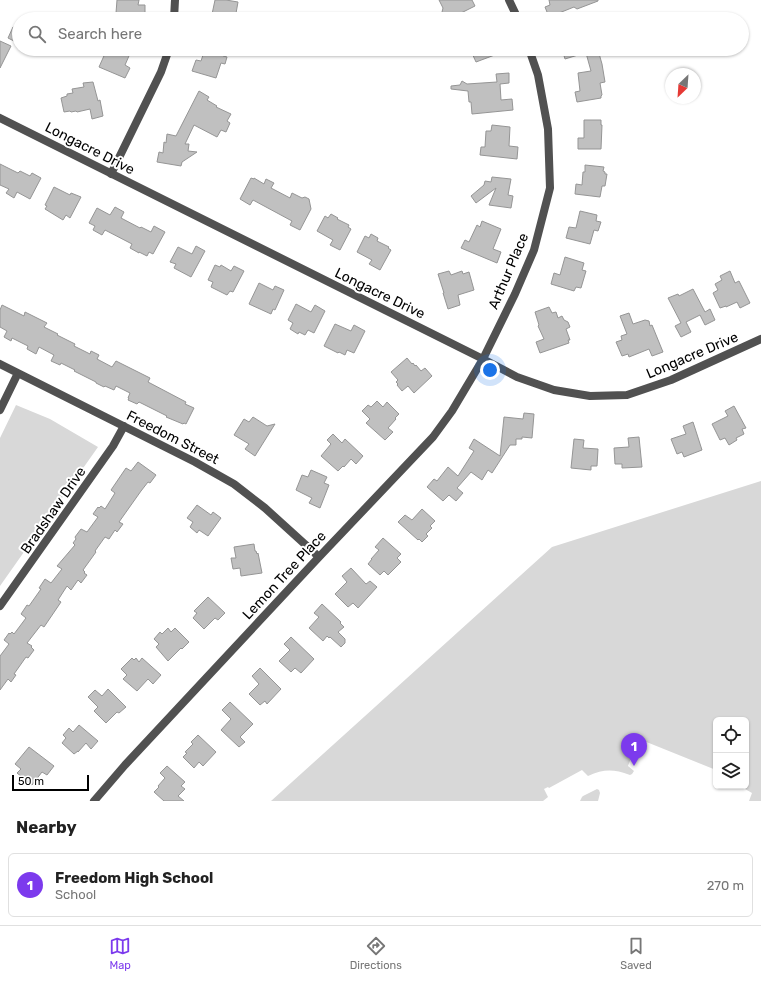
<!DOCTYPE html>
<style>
:root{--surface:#fff;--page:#f2f2f2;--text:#222;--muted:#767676;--line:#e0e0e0;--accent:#7c3aed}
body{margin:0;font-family:Rubik,sans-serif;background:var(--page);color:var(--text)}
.controls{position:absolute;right:12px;bottom:12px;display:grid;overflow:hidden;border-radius:6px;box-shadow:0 1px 3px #0004}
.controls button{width:36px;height:36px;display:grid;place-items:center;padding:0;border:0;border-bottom:1px solid var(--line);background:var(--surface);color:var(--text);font:20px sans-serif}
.compass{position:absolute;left:665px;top:68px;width:36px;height:36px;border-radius:50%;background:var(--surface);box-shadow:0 1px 3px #0004;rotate:205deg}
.scale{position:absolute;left:12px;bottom:10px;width:77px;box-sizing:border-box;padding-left:4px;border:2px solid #000;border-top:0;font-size:11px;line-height:14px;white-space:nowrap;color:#000;-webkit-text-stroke:3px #fff;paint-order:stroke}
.you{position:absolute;left:490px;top:370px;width:14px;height:14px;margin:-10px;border:3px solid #fff;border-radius:50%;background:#1a73e8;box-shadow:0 0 0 6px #1a73e833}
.badge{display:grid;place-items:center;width:26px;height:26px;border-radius:50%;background:var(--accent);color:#fff;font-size:13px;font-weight:700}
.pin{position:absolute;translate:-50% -33px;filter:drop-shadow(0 1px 2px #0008)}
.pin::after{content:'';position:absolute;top:21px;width:14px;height:12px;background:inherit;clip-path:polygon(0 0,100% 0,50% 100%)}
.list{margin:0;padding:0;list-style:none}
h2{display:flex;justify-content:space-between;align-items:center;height:52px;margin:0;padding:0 16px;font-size:17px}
h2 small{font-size:13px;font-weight:400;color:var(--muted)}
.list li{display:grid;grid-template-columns:26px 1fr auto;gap:12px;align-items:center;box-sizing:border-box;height:64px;margin:0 8px 8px;padding:0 8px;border:1px solid var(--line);border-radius:6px}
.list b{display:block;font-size:15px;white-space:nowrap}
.list p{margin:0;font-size:13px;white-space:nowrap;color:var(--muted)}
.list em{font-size:13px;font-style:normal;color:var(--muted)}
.icon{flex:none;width:22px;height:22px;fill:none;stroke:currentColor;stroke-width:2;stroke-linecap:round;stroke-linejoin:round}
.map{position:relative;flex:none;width:761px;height:801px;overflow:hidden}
.search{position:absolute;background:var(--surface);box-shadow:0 1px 3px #0004;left:12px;right:12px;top:12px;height:44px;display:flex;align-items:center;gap:10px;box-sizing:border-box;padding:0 14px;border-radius:22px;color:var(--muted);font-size:15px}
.sheet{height:124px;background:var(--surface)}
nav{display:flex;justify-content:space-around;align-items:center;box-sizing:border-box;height:56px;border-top:1px solid var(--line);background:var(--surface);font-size:11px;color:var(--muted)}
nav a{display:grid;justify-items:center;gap:2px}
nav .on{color:var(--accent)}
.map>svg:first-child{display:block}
</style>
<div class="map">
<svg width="761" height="801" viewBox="0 0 761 801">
<rect width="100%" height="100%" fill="#fff"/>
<path fill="#d8d8d8" d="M16,405L50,419L98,447L0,586V438Z
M761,481V801H749L752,793L745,789L747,783L746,782V720H716V770L644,741L642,745L646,746L645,749L643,750L635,747L628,766L634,771L632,774L630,775C613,769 604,769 588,776L582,770L549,788L548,787L544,789L548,797L543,801H271L552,547Z
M597,789L599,790L600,793L598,801H580L582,797L583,796Z"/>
<path fill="#c0c0c0" stroke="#959595" d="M117,0H139L138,5H145V15L116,13Z
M215,0H226L238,2L235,19H211Z
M439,0H472L475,6L451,18L443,16L442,12L443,8Z
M549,0H598V1L577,9L574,7L549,17L545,7L550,5Z
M13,27L19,29V36L16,42L8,38Z
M0,41L11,46L0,68Z
M107,49H132L125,65L130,68L125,78L99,67Z
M206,49H220L225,50L223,56L227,57L225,64L221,63L216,78L192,71L196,60L201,61L204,52H205Z
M476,49H508V50L476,62L471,51Z
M562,49H591V51L565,59Z
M598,50L602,64L605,82L600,83L602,95L601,96V98L577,102L575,92L580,91L578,73L591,71L586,53Z
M509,73V83L500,84L501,100L512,99L513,110L472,114L471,102H469L468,91L451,89V86L460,85L462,81L467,84L497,82L496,74Z
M93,82L98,101L100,100L103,116L92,119L90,109L77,112L76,111L71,112L70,111L64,112L61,98L67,96V94L73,93L72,89L84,87L83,83Z
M199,91L209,97L207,100L217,106L216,107L231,114L227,121L230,123L226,132L221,130L217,137L194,125L185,144H189L188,151L197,152L182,162L181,166L157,162L159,152L163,153L164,142L166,143L167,134L176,136Z
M584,120H601V125H602L601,149H578V138H584Z
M492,125L510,127L509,146L518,147L517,159L480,155L481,147H485L486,131H491Z
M0,164L18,173L20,171L30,176L32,173L41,178L30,199L17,192L14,198L6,193L9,189L0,185Z
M585,165L604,167L603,171L605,172V174H607L605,186H602L600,197L575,194L576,184L582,185L583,172H585Z
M492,177L511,179L508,195L513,196L511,208L489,205L496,188L476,203L471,196L484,185L485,181L491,182Z
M251,178L254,179V178L264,184L266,179L274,183L271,188L290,198L292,193L302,198L305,197L309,199L311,209L300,230L290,225L292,221L253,200L250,205L240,199Z
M54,187L70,195L71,193L81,197L70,218L66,215L63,220L45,209L47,206L45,205Z
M115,207L124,212L121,218L140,228L141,227L151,232L154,226L165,232L153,254L149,252L147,256L139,252V253L130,248L132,244L105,230L102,235L93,230L95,226L89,223L97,208L110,215Z
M580,211L597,215L596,221L601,222L598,231L594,230L590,244L566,238L569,227L576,228Z
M331,214L338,218L337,219L349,225L348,227L351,229L340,250L330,245L333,240L317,231L325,216L328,218Z
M482,221L501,229L493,249L501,252L497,263L461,248L465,240L469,242L477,225L480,227Z
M371,234L378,238L377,241L389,247L388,248L391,250L380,270L369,264L372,260L357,252L365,236L369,238Z
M196,246L205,251L191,277L174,268L176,264L170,262L178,247L192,254Z
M565,257L584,263L582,270L586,271L581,288L576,287L574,291L551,284L554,273L560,275Z
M215,265L220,267L221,265L231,271L234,266L244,271L233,292L230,291L227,295L211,287L213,282L208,280Z
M449,271L451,275L462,271L463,274L469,272L474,290L458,295L460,305L448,309L443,293H444L438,274Z
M730,271L735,283L739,281L750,303L740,308L737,302L726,307V306L720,308L713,293L718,290L715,284L722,280L720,276Z
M259,283L273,290L275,286L284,290L275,310L273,309L271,314L249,304Z
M693,289L705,312L710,309L715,320L705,325L700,315L686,322L691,332L681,337L675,326L681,323L668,298L678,294L679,296Z
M296,304L311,312L315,305L325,311L314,333L308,330L305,335L299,332L298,334L290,329L293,323L288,320Z
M2,305L24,316L25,312L47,323L44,327L58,334L57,335L75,344L74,346L90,354L91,351L99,355L97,359L112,367L116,361L150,378L148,382L186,402L185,404L194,408L186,424L184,423L183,424L166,417L167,416L139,402L137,404L128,400L129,398H128L130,393L116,386L114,390L105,386L104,387L96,383V382L74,371L75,370L61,363L60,365L51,361L54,355L39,347L36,354L27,349L28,346L12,338L11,341L4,337L7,331L0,327V310Z
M549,307L552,313L556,312L558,318L562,316L564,320L568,322L570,327L566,329L570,340H568L569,343L540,353L536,342L544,339L538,326L539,325L535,312Z
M629,313L633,324L645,320L649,321L650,326L652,325L663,352L652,356L649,349L629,357L628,354L622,356L616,342L622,340L621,336L627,334L620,316Z
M335,324L351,331L354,325L365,331L354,353L347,350L345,355L339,352L338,353L324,346Z
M407,358L412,364L413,363L415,366L416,365L421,371L425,368L432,376L414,393L408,386L402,391L397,385L398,384L396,382L398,380L391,372Z
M377,401L383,407L387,402L399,414L395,418L396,419L388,428L393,432L385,440L366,423L370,419L362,411L368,405L371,407Z
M734,406L746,428L742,429L744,434L736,438L737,440L729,445L725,438L720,440L712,424L728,416L725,411Z
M524,413L534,414L532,438L522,437V439H516V445H510L492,473L488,470L482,480L471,472L457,488L463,493L456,501L449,495L443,501L427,487L434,479L437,481L448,467L458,476L474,451L469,448L474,439L500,456L504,417L523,419Z
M253,417L267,426L275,424L255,456L245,449L249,444L234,435L244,419L249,422Z
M693,422L702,450L684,457L682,452L677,454L671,439L686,434L683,426Z
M333,434L342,443L345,439L363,456L356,464L351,459L344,467L343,466L338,471L321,456L331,444L327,440Z
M639,437L642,467L622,468V464H615L614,448L629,447L628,438Z
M574,439L584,440L583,448L598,449L597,466H591V470L571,468Z
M138,462L156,475L150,483L148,482L141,491L119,522L123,524L117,532L115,530L109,539L105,537L95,551L96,552L83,570L85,572L84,573L87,575L81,583L78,580L71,590L67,586L58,600L61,602L44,627L41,625L27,643L32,646L31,647L34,650L28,658L26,657L14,674L16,675L11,682L8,679L0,690V656L9,644L4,640L9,633L10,634L12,632L14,634L26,618L21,614L27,605L29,606L41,589L39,588L45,579L51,583L62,569L57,566L75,545L73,543L76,539L75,537L81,529L87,532L98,517L93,514L98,507L99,508L101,506L105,509L115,493L111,490L126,468L131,471Z
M311,470L327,477L324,483L329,485L320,508L309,503L312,498L296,490L302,475L308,477Z
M197,505L211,515L213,512L221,518L208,536L199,530L197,533L190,527L193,522L187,518Z
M422,509L435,521L430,526L432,528L426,534L428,536L422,542L419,539L418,540L398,522L405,515L412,520Z
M383,538L401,554L397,558L401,562L388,575L384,571L380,575L368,564L372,559H371L379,550L375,547Z
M254,544L255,551H256L257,554L258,553L262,573L241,576L240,568L233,569L231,558H236L234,547Z
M351,568L366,584L370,581L377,587L358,608L353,603L348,607L335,594L347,582L342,576Z
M208,597L225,613L218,620L215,618L204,629L193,618L197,613L194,611Z
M322,604L341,622L340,623L344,627L338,632L345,639V643L341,647L330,637L329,638L327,636L323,641L309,628L319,617L314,613Z
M168,628L171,632L175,628L189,642L182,649L181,648L168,661L156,647L159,644L154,639L160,632L162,634Z
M291,637L314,659L301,673L295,668L291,672L279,661L290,650L284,644Z
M132,658L134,660L136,658L139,662L142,658L161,675L153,684L148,679L137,691L123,679L127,675L121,669Z
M260,668L281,689L267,704L265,701L260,705L249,694L259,684L252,676Z
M108,689L126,707L119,713L117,712L106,723L94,711L98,707L88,697L95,690L102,696Z
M230,702L253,724L240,737L245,742L239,747L221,730L231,719L222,710Z
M79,725L98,741L91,749L86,743L78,752V751L74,754L62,743L66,738L63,735L69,728L73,732Z
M198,735L216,752L203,766L199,762L194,768L183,757L187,753L185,752L193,744L191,742Z
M29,747L54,766L47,775L42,772L32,785L17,773L21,769L15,764Z
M167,766L185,782L181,786L185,789L178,796L184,801H164L154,792L159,787L158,786L165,778L160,773Z"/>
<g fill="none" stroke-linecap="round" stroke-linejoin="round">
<path stroke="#515151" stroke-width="8" d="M509,0L518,19
M174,19L175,0
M0,118L483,359L517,377L554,390L590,396L627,395L671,380L761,339
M111,174L161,72L169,49
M0,364L195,462L234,484L265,508L319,557
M0,410L18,373
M0,606L113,446L124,426
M94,801L125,765L319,557L433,437L452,411L483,359L515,294L534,250L550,188L548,129L538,75L529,49"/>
</g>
<g text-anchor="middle" stroke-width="4" stroke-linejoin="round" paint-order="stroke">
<g font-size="14" fill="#000" stroke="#fff">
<text transform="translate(90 148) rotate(27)" y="5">Longacre Drive</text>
<text transform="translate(508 271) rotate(-67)" y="5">Arthur Place</text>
<text transform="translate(380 293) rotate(26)" y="5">Longacre Drive</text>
<text transform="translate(692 355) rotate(-23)" y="5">Longacre Drive</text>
<text transform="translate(173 437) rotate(27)" y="5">Freedom Street</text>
<text transform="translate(53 510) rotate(-55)" y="5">Bradshaw Drive</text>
<text transform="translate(284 575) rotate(-47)" y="5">Lemon Tree Place</text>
</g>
</g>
</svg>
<div class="controls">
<button><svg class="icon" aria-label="locate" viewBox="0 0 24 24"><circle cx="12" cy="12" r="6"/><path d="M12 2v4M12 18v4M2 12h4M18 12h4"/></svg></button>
<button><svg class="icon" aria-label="layers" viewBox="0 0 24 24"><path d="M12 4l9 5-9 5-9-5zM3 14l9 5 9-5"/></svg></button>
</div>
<svg class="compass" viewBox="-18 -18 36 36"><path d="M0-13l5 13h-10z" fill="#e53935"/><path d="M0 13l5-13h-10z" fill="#767676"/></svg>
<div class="scale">50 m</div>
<div class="you"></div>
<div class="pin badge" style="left:634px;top:766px">1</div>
<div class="search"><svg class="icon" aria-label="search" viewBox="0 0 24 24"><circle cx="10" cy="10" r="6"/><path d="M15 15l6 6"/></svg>Search here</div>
</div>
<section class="sheet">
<h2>Nearby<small></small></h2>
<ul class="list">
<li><span class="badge">1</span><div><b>Freedom High School</b><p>School</p></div><em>270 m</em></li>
</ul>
</section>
<nav>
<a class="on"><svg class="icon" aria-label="map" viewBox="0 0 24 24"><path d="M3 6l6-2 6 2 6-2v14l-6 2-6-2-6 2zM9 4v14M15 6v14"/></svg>Map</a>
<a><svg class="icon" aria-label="directions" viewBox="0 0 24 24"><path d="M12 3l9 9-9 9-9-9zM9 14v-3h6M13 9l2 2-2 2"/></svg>Directions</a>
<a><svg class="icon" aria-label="saved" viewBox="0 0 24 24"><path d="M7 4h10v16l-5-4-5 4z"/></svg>Saved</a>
</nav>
